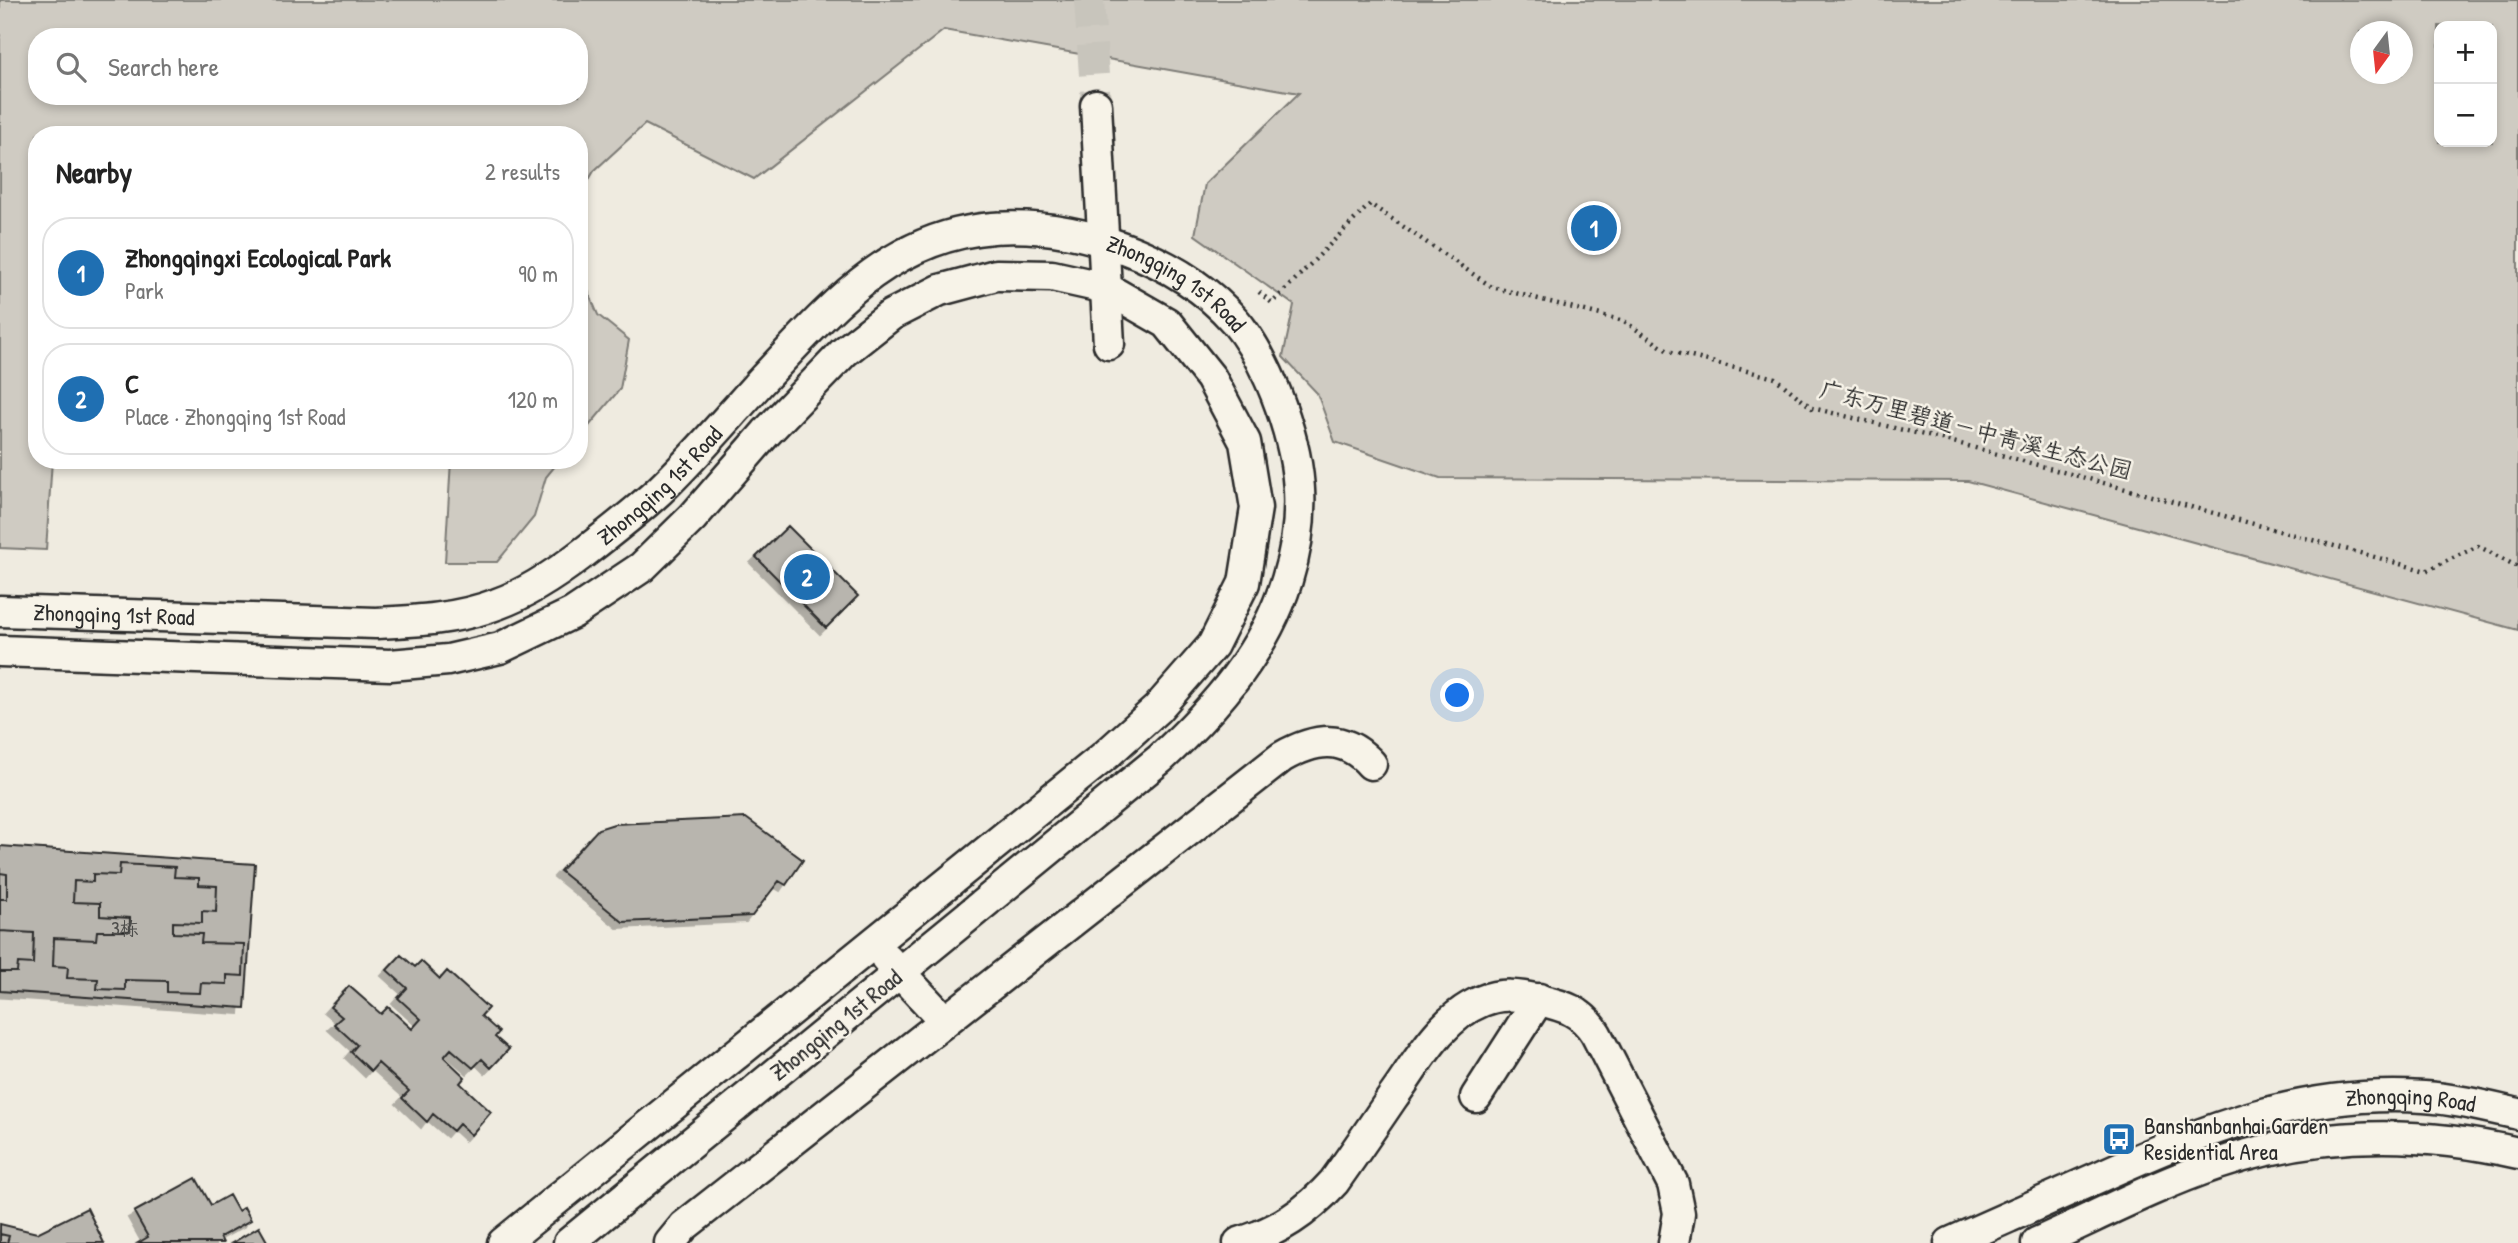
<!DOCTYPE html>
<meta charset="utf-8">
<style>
:root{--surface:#fff;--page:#f6f6f6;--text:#222;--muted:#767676;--line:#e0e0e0;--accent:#1f6fb2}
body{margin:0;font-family:"Patrick Hand","LXGW WenKai TC",sans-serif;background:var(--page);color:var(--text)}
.controls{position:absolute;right:21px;top:21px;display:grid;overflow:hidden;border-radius:14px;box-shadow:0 4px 10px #0003}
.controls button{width:63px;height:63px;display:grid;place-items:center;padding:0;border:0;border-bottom:2px solid var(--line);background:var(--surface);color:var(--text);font:35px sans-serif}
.compass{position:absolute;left:2350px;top:21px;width:63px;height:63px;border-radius:50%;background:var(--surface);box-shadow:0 4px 10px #0003;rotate:195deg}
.you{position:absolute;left:1458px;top:696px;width:24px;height:24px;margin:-18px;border:5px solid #fff;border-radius:50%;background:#1a73e8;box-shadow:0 0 0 10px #1a73e833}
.badge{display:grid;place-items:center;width:46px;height:46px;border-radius:50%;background:var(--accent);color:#fff;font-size:23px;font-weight:700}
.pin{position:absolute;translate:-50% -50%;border:4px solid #fff;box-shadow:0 2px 7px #0006}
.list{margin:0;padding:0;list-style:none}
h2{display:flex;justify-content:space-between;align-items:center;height:91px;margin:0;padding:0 28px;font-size:30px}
h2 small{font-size:23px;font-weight:400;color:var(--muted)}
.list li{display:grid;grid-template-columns:46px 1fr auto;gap:21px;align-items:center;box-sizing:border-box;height:112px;margin:0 14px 14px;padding:0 14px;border:2px solid var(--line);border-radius:28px}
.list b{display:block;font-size:26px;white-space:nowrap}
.list p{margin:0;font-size:23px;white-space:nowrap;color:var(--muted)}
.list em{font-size:23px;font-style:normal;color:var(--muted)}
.icon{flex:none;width:38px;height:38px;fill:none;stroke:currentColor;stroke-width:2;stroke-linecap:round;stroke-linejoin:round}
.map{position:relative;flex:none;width:2518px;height:1243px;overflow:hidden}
.search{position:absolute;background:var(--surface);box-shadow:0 4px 10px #0003;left:28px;top:28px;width:560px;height:77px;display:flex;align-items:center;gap:18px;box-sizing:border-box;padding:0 24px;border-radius:28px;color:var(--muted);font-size:26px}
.panel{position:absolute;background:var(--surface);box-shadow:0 4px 10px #0003;left:28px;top:126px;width:560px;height:343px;border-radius:28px}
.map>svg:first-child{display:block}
</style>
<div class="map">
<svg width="2518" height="1243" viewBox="0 0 2518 1243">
<defs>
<filter id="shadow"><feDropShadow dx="-6" dy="6" stdDeviation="0" flood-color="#0004"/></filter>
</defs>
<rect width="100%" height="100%" fill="#efebe0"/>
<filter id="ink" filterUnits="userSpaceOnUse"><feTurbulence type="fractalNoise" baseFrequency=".0143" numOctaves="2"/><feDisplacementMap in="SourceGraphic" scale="14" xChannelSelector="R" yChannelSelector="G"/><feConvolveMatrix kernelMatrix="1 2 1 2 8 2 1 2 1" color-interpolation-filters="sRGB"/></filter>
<g filter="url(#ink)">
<path fill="#cfcbc2" stroke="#7d7b76" stroke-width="2" fill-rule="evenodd" d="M0,0H2518V630L1968,481L1440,478L1335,442L1317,393L1283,357L1294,305L1195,235L1205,184L1299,93L944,30L754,179L645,124L594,171L579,197V135H37V460H52L46,550L0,548ZM2439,26H2492V142H2439ZM2360,32H2402V74H2360ZM37,37H579V96H37Z
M579,269L598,315L629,340L620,389L579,438Z
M451,460H560L546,477L534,517L497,562H445Z"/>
<path fill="#b8b5ae" stroke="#2b2b2b" stroke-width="2" filter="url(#shadow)" d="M788,526L858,596L826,628L756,557Z
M746,818L803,860L786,885L779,881L752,916L623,922L560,871L598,829L614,824Z
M0,846L255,864L245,1008L0,991Z
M120,864L175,867L174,877L199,878V885L217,886L216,912L202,911V923L173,922V933L202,934L201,943L244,944L243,976L227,975V984L201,983L200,993L167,992V981L125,980V990L97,989L98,979L67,978L68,967L53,966L54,938L96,940L97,931H130V918L100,916V903L73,902L74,881L93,882V874L119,875Z
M0,873L7,874V899H0Z
M0,931L34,933L33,964L18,963L17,972H0Z
M401,955L415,967L421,961L440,979L447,971L488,1008L481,1016L499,1032L495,1037L509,1049L491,1068L482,1059L473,1068L451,1049L444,1057L465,1077L460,1083L491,1112L471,1135L459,1124L453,1131L433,1114L427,1122L402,1098L409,1091L378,1063L371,1071L351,1052L357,1045L334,1024L342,1017L330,1007L349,986L381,1014L388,1007L412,1029L421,1019L398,998L407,988L387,970Z
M196,1178L211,1205L229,1195L238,1211L244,1207L251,1220L220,1237L223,1243H138L148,1237L134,1212Z
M87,1208L104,1243H0V1224L37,1233Z
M259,1227L268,1243H232Z
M0,1234L9,1236L7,1243H0Z"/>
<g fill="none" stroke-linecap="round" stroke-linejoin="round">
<path stroke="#c8c5bc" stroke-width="30" stroke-dasharray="30 15" stroke-linecap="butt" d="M1089,0L1096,105"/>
<g stroke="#2b2b2b" stroke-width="35">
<g id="minor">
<path d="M1096,105L1109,344"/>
<path id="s1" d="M0,611L376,623C417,621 458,619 497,604C528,593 556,574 582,554C608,534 635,513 659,491C696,456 729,416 763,379C829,309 889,236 993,228C1076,222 1179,257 1235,321C1253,342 1266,369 1276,394C1301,458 1308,513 1287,580C1265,652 1214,709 1160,759L569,1243"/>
<path d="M0,651L390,665L448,660L500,648L573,613L642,567L693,517L766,433L844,352L891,315L940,290L996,275L1052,276L1106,288L1167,323L1211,378L1245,442L1256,508L1244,583L1213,645L1157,709L1107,754L503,1243"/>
<path d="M886,958L945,1021"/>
<path d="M1476,1097L1539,999"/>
<path d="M670,1243L684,1226L1282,757C1316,738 1344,734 1371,764"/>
<path d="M1239,1243C1279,1231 1307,1212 1334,1182C1354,1154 1373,1126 1392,1098C1417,1064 1440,1018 1482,1001C1501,993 1519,995 1539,1000C1565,1006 1582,1011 1596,1034L1673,1184L1679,1213L1674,1243"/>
<path id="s2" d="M1950,1243C2000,1221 2051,1198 2101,1176C2208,1128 2304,1089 2424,1097C2455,1099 2487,1107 2518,1114"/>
<path d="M2037,1243C2097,1216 2156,1185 2218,1164C2315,1131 2418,1130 2518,1153"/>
</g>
</g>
<path stroke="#2b2b2b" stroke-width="4.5" stroke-dasharray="2 5" stroke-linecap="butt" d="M1259,292L1272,303L1370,204L1492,287L1624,321L1668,351L1775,378L1812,408L1957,443L2426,571L2478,546L2518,567"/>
<use href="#minor" stroke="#f7f3e8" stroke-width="30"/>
</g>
</g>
<defs>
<g id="bus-square" transform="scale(1.75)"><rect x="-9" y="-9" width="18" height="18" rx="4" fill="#1f6fb2" stroke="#f7f3e8"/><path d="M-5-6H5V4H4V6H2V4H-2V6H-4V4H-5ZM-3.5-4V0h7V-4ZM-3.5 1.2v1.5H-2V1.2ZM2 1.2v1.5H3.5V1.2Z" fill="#fff"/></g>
</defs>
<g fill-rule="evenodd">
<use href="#bus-square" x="2119" y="1139"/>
</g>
<g text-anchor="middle" stroke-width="5" stroke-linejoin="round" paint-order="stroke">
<g font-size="19" fill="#4e4e4c">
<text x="125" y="935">3栋</text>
</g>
<g font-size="23" fill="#2b2b2b" stroke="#f7f3e8">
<text dy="8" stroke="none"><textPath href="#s1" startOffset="1330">Zhongqing 1st Road</textPath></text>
<text transform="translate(1976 430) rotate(15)" y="8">广东万里碧道－中青溪生态公园</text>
<text dy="8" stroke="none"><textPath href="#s1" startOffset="702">Zhongqing 1st Road</textPath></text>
<text dy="8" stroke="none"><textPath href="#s1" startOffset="114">Zhongqing 1st Road</textPath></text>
<text transform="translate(836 1025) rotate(-39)" y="8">Zhongqing 1st Road</text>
<text dy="8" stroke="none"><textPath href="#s2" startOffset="488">Zhongqing Road</textPath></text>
</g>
<g font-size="23" fill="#2b2b2b" stroke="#f7f3e8" text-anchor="start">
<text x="2144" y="1134">Banshanbanhai Garden<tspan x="2144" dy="26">Residential Area</tspan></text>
</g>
</g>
</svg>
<div class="controls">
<button>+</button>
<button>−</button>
</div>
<svg class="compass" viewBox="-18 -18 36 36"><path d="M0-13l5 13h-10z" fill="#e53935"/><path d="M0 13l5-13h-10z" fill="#767676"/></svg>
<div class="you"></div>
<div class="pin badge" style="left:1594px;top:228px">1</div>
<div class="pin badge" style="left:807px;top:577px">2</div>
<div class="search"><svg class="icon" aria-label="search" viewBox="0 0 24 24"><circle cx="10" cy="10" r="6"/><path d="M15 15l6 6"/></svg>Search here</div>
<section class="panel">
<h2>Nearby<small>2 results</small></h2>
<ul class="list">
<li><span class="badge">1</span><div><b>Zhongqingxi Ecological Park</b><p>Park</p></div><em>90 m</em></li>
<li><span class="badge">2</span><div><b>C</b><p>Place · Zhongqing 1st Road</p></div><em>120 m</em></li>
</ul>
</section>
</div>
